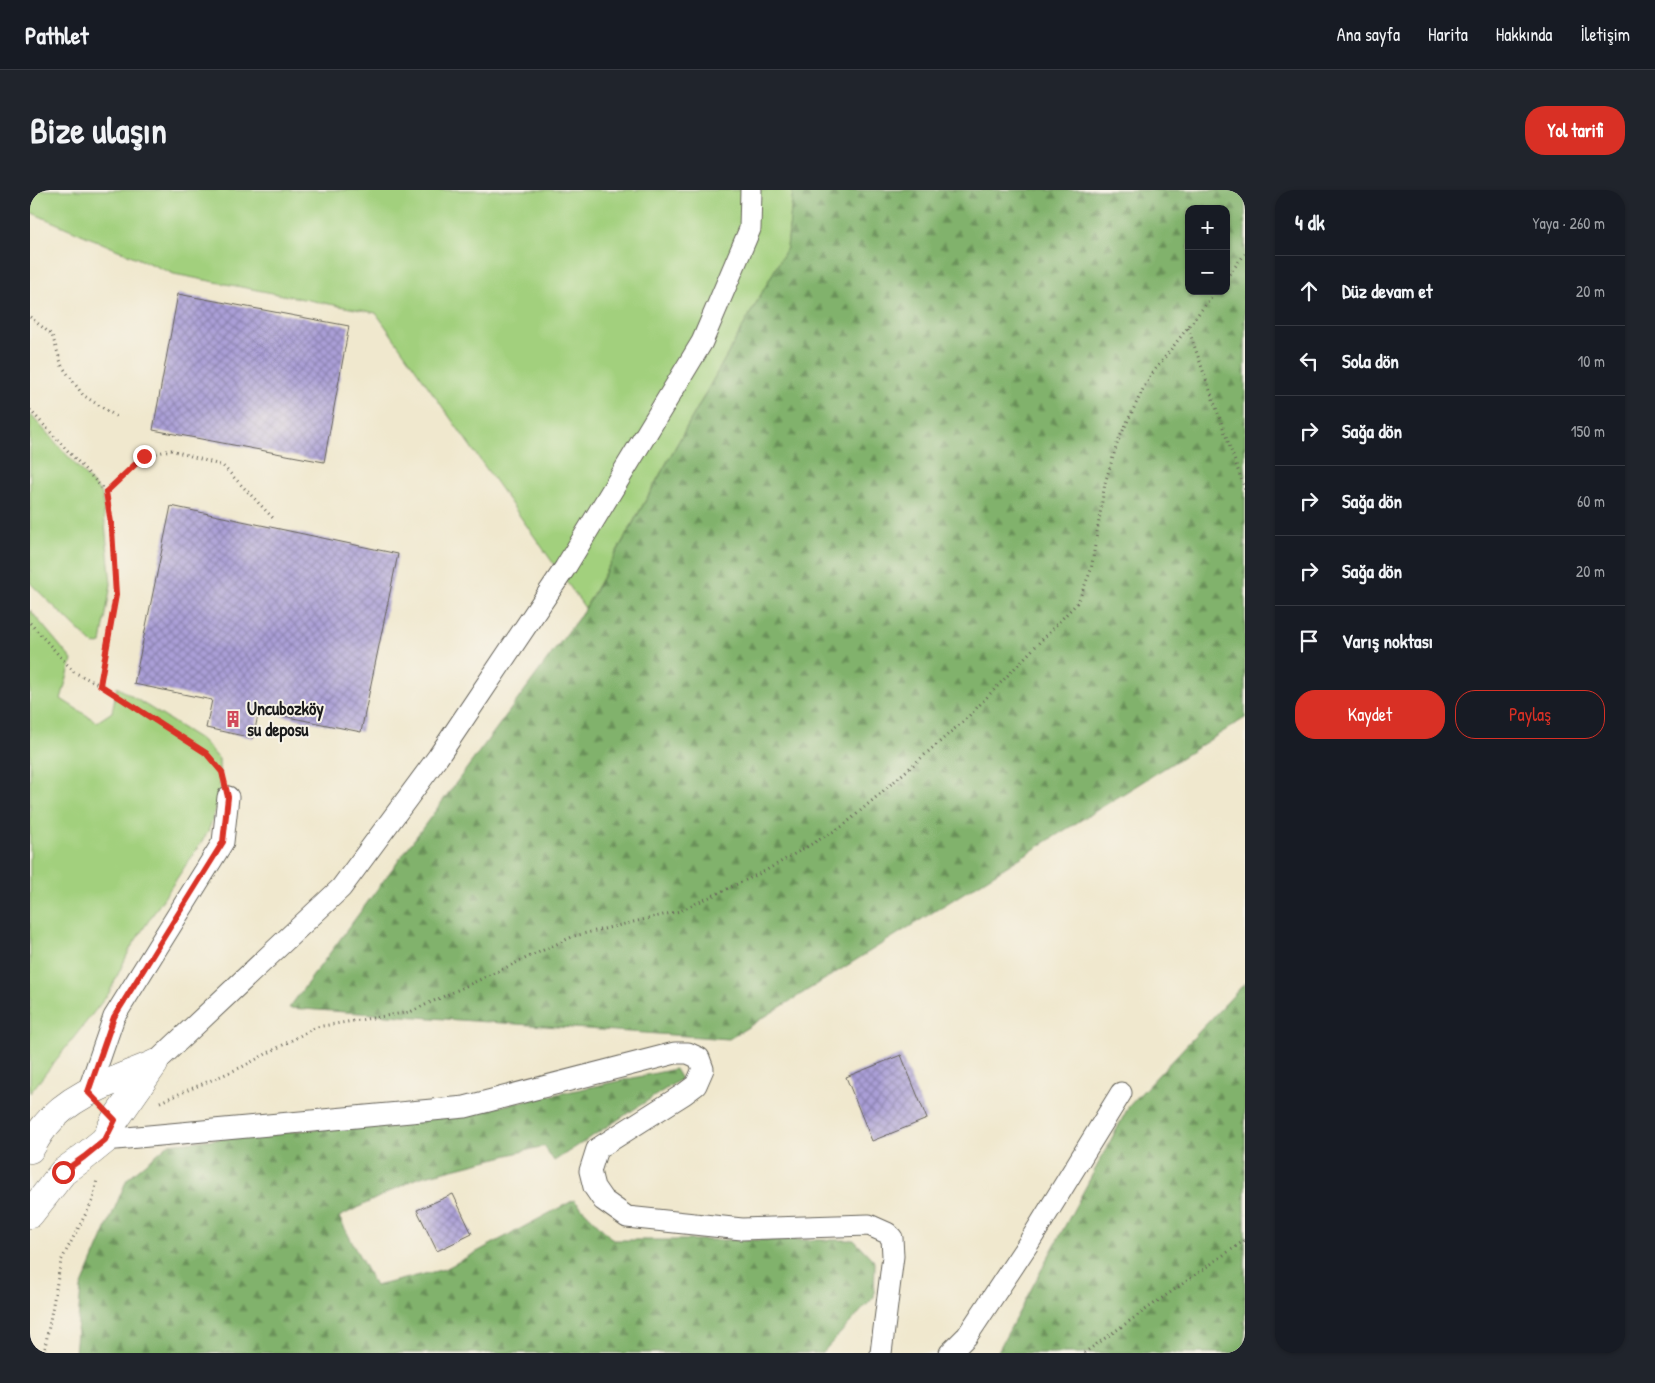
<!DOCTYPE html>
<html lang="tr">
<meta charset="utf-8">
<style>
:root{--surface:#171b24;--page:#20242c;--text:#f1f3f6;--muted:#9ea1a6;--line:#363941;--accent:#d93025}
body{margin:0;font-family:"Patrick Hand",sans-serif;background:var(--page);color:var(--text)}
.controls{position:absolute;right:15px;top:15px;display:grid;overflow:hidden;border-radius:10px;box-shadow:0 1px 4px #0004}
.controls button{width:45px;height:45px;display:grid;place-items:center;padding:0;border:0;border-bottom:1px solid var(--line);background:var(--surface);color:var(--text);font:25px sans-serif}
.stop{position:absolute;width:15px;height:15px;margin:-11px;border:4px solid #d93025;border-radius:50%;background:#fff}
.stop.end{background:#d93025;border-color:#fff;box-shadow:0 1px 5px #0008}
.list{margin:0;padding:0;list-style:none}
h2{display:flex;justify-content:space-between;align-items:center;height:65px;margin:0;padding:0 20px;font-size:21px}
h2 small{font-size:16px;font-weight:400;color:var(--muted)}
.list li{display:grid;grid-template-columns:32px 1fr auto;gap:15px;align-items:center;box-sizing:border-box;height:70px;padding:0 20px;border-top:1px solid var(--line)}
.list b{display:block;font-size:19px;white-space:nowrap}
.list em{font-size:16px;font-style:normal;color:var(--muted)}
.actions{display:flex;gap:10px;padding:15px 20px}
.actions a{flex:1;padding:11px 0;border:1px solid var(--accent);border-radius:20px;text-align:center;font-size:18px;color:var(--accent)}
.actions .main{background:var(--accent);color:#fff}
.icon{flex:none;width:28px;height:28px;fill:none;stroke:currentColor;stroke-width:2;stroke-linecap:round;stroke-linejoin:round}
.map{position:relative;flex:none;width:1215px;height:1163px;overflow:hidden;border-radius:20px}
header{display:flex;align-items:center;gap:30px;box-sizing:border-box;height:70px;padding:0 25px;background:var(--surface);border-bottom:1px solid var(--line)}
header strong{font-size:24px}
nav{display:flex;gap:28px;margin-inline-start:auto;font-size:18px}
.intro{display:flex;align-items:center;justify-content:space-between;box-sizing:border-box;height:120px;padding:0 30px}
h1{margin:0;font-size:35px}
.button{padding:12px 22px;border-radius:20px;background:var(--accent);color:#fff;font-size:18px;font-weight:700}
main{display:flex;gap:30px;padding:0 30px}
aside{flex:1;background:var(--surface);border-radius:20px;box-shadow:0 1px 4px #0004}
.map>svg:first-child{display:block}
</style>
<header>
<strong>Pathlet</strong>
<nav><a>Ana sayfa</a><a>Harita</a><a>Hakkında</a><a>İletişim</a></nav>
</header>
<div class="intro"><h1>Bize ulaşın</h1><a class="button">Yol tarifi</a></div>
<main>
<div class="map">
<svg width="1215" height="1163" viewBox="0 0 1215 1163">
<defs>
<pattern id="forest-firs" width="22" height="20" patternUnits="userSpaceOnUse" patternTransform="scale(1.25)"><rect width="22" height="20" fill="#81b26c"/><path d="M5 1l3.5 6h-7zM16 11l3.5 6h-7z" fill="#699058"/></pattern>
<pattern id="building-cross-hatch" width="8" height="8" patternUnits="userSpaceOnUse" patternTransform="scale(1.25)"><rect width="8" height="8" fill="#aa9fd7"/><path d="M0 0l8 8M0 8l8-8" fill="none" stroke="#8a81ae"/></pattern>
</defs>
<rect width="100%" height="100%" fill="#f7f3e8"/>
<filter id="ink" filterUnits="userSpaceOnUse"><feTurbulence type="fractalNoise" baseFrequency=".02" numOctaves="2"/><feDisplacementMap in="SourceGraphic" scale="10" xChannelSelector="R" yChannelSelector="G"/><feConvolveMatrix kernelMatrix="1 2 1 2 8 2 1 2 1" color-interpolation-filters="sRGB"/></filter>
<filter id="wash" filterUnits="userSpaceOnUse"><feTurbulence type="fractalNoise" baseFrequency=".0096" numOctaves="4" result="noise"/><feDisplacementMap in="SourceGraphic" scale="20" xChannelSelector="R" yChannelSelector="G"/><feGaussianBlur stdDeviation="1.12" result="paint"/><feColorMatrix in="noise" values="0 0 0 0 0 0 0 0 0 0 0 0 0 0 0 0 0 1.4 0 .05"/><feComposite in="paint" operator="in"/></filter>
<g filter="url(#wash)">
<rect width="100%" height="100%" fill="#f0e8ce"/>
<path fill="#a2d07d" stroke="#5f764c" d="M0,0H763L757,58L555,418L346,123L144,84L0,22Z
M0,224L72,304L81,394L71,453L64,455L0,393Z
M0,420L42,470L31,509L67,532L82,522L87,497L173,551L189,569L190,606L178,642L101,757L79,803L0,903Z"/>
<path fill="url(#forest-firs)" stroke="#4e6744" fill-rule="evenodd" d="M763,0H1215V528L699,849L259,818L555,419L757,58ZM1159,19H1196V101H1159Z
M1215,793V1163H967L1099,916Z
M645,879L651,889L524,971L514,956L387,988L309,1027L345,1096L415,1079L544,1010L583,1050H824L845,1072L844,1107L792,1163H45L51,1098L97,989L139,954L434,924Z"/>
<g id="blocks">
<path fill="url(#building-cross-hatch)" d="M148,104L319,136L294,272L123,240Z
M141,316L368,364L331,542L229,521L223,548L176,538L182,510L104,494Z
M871,865L897,929L842,951L816,887Z
M423,1004L442,1044L407,1061L387,1020Z"/>
</g>
</g>
<g filter="url(#ink)">
<use href="#blocks" fill-opacity="0" stroke="#66635a" stroke-width="1"/>
<g fill="none" stroke-linecap="round" stroke-linejoin="round">
<g stroke="#66635a" stroke-width="23">
<path id="minor" d="M124,874L311,698L408,567L535,378L672,152L720,39L721,0
M58,902L84,827L193,652L198,607
M75,950L435,917L645,863H658L669,868L673,879L666,895L654,904L567,959L560,981L564,997L573,1010L597,1027L712,1039L839,1035L857,1043L862,1048L863,1066L851,1163
M920,1163L937,1146L998,1054L1091,903"/>
</g>
<g stroke="#66635a" stroke-width="29">
<path id="tertiary" d="M0,959C5,951 9,943 15,936C41,903 87,890 124,874
M0,1024L33,982L54,967L75,950L85,930L124,874"/>
</g>
<path stroke="#66635a" stroke-width="3" stroke-dasharray="1 4" stroke-linecap="butt" d="M1196,88L1215,64
M0,127L22,145L32,176L53,205L87,227
M1158,138L1215,300
M0,220L76,302L81,339L86,405L70,495
M76,302L114,266L141,260L193,276L243,328
M0,433L44,482L70,495L176,563L192,582L193,587
M130,912L212,877L286,837L380,822L544,746L650,721L735,681L813,636L937,528L1048,412L1061,380L1075,293L1088,251L1118,189L1186,101
M14,1163L31,1071L63,1010L67,989
M1054,1163L1215,1050"/>
<use href="#minor" stroke="#fff" stroke-width="21"/>
<use href="#tertiary" stroke="#fff" stroke-width="28"/>
</g>
</g>
<g fill="none" stroke-linecap="round" stroke-linejoin="round" filter="url(#ink)">
<path stroke="#d93025" stroke-width="6" d="M33,982L54,967L75,950L85,930L58,902L84,827L193,652L198,607L192,582L176,563L70,495L86,405L82,339L76,302L114,266"/>
</g>
<defs>
<g id="building-bare" transform="scale(1.35)"><path d="M-4-6H4V6H1V3H-1V6H-4ZM-2.5-4.3h1.7v1.8h-1.7ZM.8-4.3h1.7v1.8H.8ZM-2.5-1h1.7V.8h-1.7ZM.8-1h1.7V.8H.8Z" fill="#d1495b" stroke="#f7f3e8" stroke-width="2.5" paint-order="stroke"/></g>
</defs>
<g fill-rule="evenodd">
<use href="#building-bare" x="203" y="529"/>
</g>
<g text-anchor="middle" stroke-width="4" stroke-linejoin="round" paint-order="stroke">
<g font-size="18" font-weight="bold" fill="#1c1c1c" stroke="#f7f3e8" text-anchor="start">
<text x="217" y="525">Uncubozköy<tspan x="217" dy="21">su deposu</tspan></text>
</g>
</g>
</svg>
<div class="controls">
<button>+</button>
<button>−</button>
</div>
<div class="stop" style="left:33px;top:982px"></div>
<div class="stop end" style="left:114px;top:266px"></div>
</div>
<aside>
<h2>4 dk<small>Yaya · 260 m</small></h2>
<ul class="list">
<li><svg class="icon" aria-label="ahead" viewBox="0 0 24 24"><path d="M12 20V5M6 11l6-6 6 6"/></svg><div><b>Düz devam et</b></div><em>20 m</em></li>
<li><svg class="icon" aria-label="left" viewBox="0 0 24 24"><path d="M17 20v-9H6M10 6l-5 5 5 5"/></svg><div><b>Sola dön</b></div><em>10 m</em></li>
<li><svg class="icon" aria-label="right" viewBox="0 0 24 24"><path d="M7 20v-9h11M14 6l5 5-5 5"/></svg><div><b>Sağa dön</b></div><em>150 m</em></li>
<li><svg class="icon" aria-label="right" viewBox="0 0 24 24"><path d="M7 20v-9h11M14 6l5 5-5 5"/></svg><div><b>Sağa dön</b></div><em>60 m</em></li>
<li><svg class="icon" aria-label="right" viewBox="0 0 24 24"><path d="M7 20v-9h11M14 6l5 5-5 5"/></svg><div><b>Sağa dön</b></div><em>20 m</em></li>
<li><svg class="icon" aria-label="arrive" viewBox="0 0 24 24"><path d="M6 21V4h12l-3 4 3 4H6"/></svg><div><b>Varış noktası</b></div></li>
</ul>
<div class="actions"><a class="main">Kaydet</a><a>Paylaş</a></div>
</aside>
</main>
